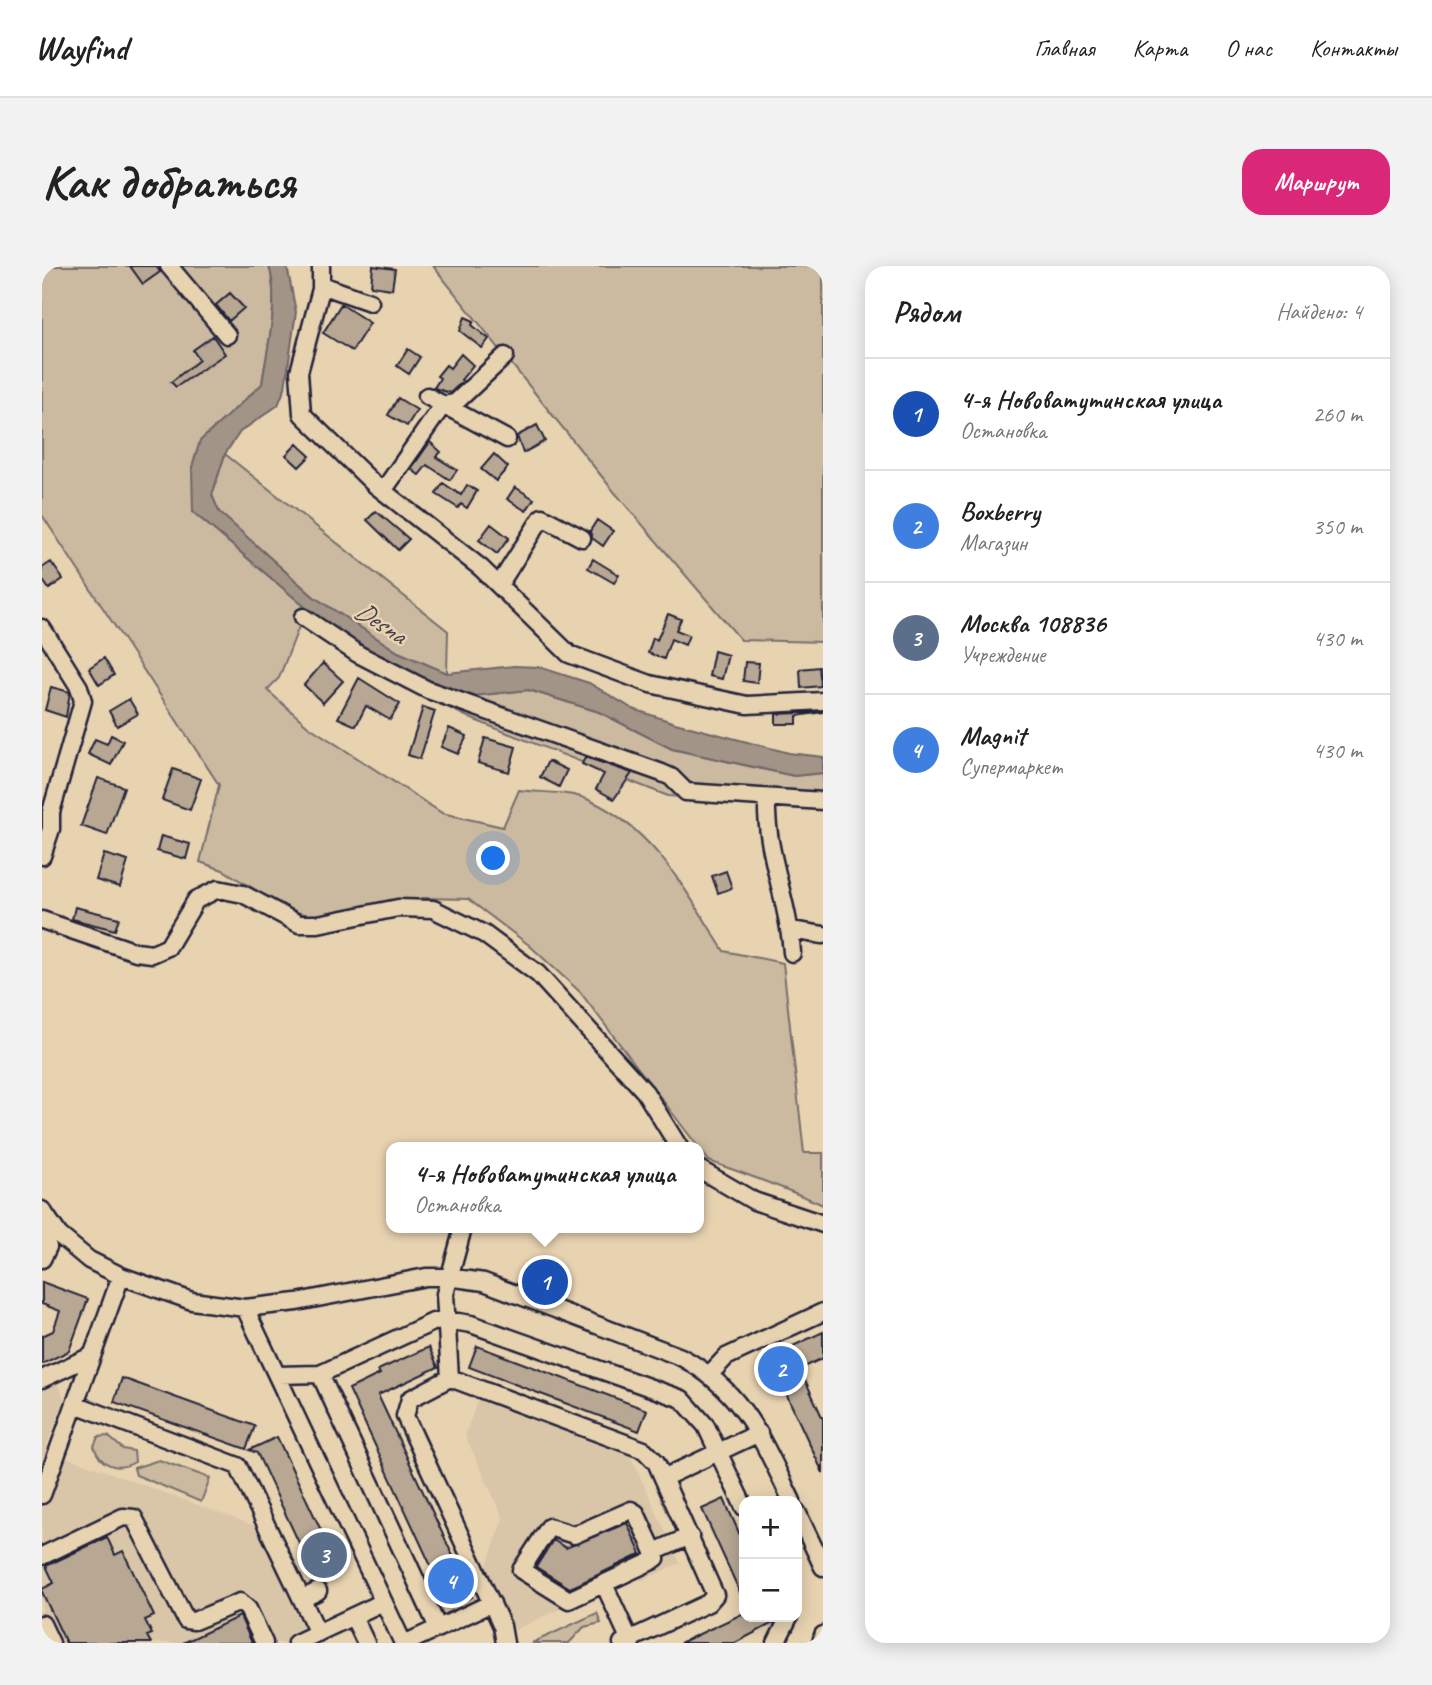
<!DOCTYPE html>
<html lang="ru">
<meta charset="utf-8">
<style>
:root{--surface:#fff;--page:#f2f2f2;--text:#222;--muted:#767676;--line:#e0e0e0;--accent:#db2777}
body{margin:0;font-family:Caveat,sans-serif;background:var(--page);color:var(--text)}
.controls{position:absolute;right:21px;bottom:21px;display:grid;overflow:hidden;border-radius:14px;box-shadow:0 4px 18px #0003}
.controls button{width:63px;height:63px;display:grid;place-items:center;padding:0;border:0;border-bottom:2px solid var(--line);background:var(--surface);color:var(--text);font:35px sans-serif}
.you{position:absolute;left:452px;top:593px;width:24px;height:24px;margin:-18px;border:5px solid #fff;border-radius:50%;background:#1a73e8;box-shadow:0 0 0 10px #1a73e833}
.badge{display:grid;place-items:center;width:46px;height:46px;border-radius:50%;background:var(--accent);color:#fff;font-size:23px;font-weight:700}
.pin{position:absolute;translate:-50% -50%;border:4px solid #fff;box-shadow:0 2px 7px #0006}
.popup{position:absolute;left:344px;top:876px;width:318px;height:91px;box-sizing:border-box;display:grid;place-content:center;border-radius:14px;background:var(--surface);filter:drop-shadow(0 2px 5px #0005);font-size:23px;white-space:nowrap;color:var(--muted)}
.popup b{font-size:26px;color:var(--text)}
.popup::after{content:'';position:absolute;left:50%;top:100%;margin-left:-14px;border:14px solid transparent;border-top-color:var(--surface)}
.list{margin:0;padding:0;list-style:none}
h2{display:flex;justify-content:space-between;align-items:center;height:91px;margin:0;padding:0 28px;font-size:30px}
h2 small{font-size:23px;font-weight:400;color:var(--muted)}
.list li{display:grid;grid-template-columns:46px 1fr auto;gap:21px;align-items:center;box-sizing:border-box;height:112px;padding:0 28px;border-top:2px solid var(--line)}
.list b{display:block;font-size:26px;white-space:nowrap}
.list p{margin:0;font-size:23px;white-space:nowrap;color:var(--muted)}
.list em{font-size:23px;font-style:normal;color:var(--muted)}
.map{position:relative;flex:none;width:781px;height:1377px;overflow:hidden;border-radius:21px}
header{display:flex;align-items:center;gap:42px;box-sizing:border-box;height:98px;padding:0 35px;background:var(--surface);border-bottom:2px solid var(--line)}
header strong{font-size:33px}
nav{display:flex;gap:38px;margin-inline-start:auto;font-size:24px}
.intro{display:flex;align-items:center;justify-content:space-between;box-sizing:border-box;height:168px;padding:0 42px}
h1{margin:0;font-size:49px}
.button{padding:18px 32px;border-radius:21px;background:var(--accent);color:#fff;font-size:24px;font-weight:700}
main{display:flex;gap:42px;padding:0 42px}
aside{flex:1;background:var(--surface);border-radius:21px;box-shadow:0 4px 18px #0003}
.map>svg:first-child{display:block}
</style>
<header>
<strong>Wayfind</strong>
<nav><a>Главная</a><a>Карта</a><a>О нас</a><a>Контакты</a></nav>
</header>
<div class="intro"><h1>Как добраться</h1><a class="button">Маршрут</a></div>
<main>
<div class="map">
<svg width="781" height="1377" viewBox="0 0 781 1377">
<rect width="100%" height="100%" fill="#e8d3b1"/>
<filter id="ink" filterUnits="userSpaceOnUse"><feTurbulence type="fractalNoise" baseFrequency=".0143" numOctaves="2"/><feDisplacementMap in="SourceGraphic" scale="14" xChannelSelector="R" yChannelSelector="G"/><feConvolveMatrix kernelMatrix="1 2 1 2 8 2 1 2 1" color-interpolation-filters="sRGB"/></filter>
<g filter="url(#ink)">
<path fill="#d9c6a8" d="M15,1117L23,1134L3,1183L216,1261L271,1377H0V1124Z
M436,1133L589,1191L638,1297L599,1315L595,1307L473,1364L444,1301L461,1252L423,1169Z"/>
<path fill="#cbbaa0" stroke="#766e6e" stroke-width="2" d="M0,0H227C238,35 225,82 220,118L158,175L151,246L308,379L431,430L486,424L557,446L630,483L752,510L781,507V540L626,530L430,453L316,398L258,358L237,412L225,424L266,460L400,547L461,561L477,524C498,527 528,525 547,534C612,563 645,627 682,685L741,697L762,887H781V939C744,922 705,909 667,895L538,726L487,679L426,633L381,632L272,651L244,643L181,604L158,596L177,519L0,249Z
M391,0H781V376L699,374L569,222Z
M183,188L406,365L405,407L356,386L272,331L177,246L170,229Z
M66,1170L81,1183L92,1185L93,1196C75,1206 57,1199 52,1180L56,1171Z
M117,1194L168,1212L159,1236L94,1209L92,1202Z
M555,1347L559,1357L542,1361L527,1377H490Z"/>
<path fill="#a29487" stroke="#6f6669" stroke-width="2" d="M227,0H245L254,46L243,122L236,139L198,166L183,188L170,229L177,246L272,331L356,386L405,407L472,400L497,401L547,417L591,443L633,457L747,487L781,491V507L752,510L630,483L557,446L487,424L431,430L398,427L308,379L151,246L150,201L158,175L220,118C225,82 238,35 227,0Z"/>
<path fill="#b7a793" stroke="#22223b" stroke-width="2" d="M88,0H114L118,6L101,18Z
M331,0L353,3L350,23L329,20Z
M188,27L202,42L187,55L174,39Z
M299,38L328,57L310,85L281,67Z
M423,51L432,55L430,59L447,73L440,82L418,65Z
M171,70L183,88L134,121L129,116L157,94L151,84Z
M366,83L378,91L367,108L355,100Z
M419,88L431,99L419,114L421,115L408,127L392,122L398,112L395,110L404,99L408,102Z
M356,132L375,144L365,160L346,149Z
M495,159L503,175L481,187L475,170Z
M388,176L399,186L394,191L415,204L408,214L385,199L377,209L369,203Z
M255,178L268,190L257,201L244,189Z
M452,188L466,201L454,215L439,203Z
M401,217L419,229L425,219L435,225L425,242L419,238L416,242L394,228Z
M473,221L492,233L484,245L465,233Z
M334,245L367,273L356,284L325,254Z
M555,254L571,265L561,280L550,272L548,265Z
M449,258L467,272L455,288L437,274Z
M551,293L577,309L572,317L546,302Z
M9,296L21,313L7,323L0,313V302Z
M626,348L639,353L634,364L647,369L643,379L629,373L622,393L606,387L611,372L615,374Z
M672,385L686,389L680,413L667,410Z
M62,392L72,409L57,419L47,402Z
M703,396L717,397L715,417L701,415Z
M281,397L301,415L281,437L262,419Z
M777,401L779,420L759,422L758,403Z
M317,412L358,438L348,454L324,440L314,460L296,452Z
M9,421L28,426L24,451L3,444Z
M87,433L96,448L75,460L67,445Z
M381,441L393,445L378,493L366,489Z
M781,446L755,450V458H734V448Z
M407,462L425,470L416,488L399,481Z
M69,469L81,475L69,499L46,488L53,473L65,478Z
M443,472L474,481L467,506L436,497Z
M543,491L590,507L572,533L554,523L562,508L540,498Z
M506,495L525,504L517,521L498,511Z
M131,503L159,513L148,544L120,534Z
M56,512L82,521L65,569L39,560Z
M119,570L148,578L144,593L115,585Z
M62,588L86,595L78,621L54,614Z
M684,605L690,622L676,627L670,610Z
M33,641L77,652L73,664L30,653Z
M0,1016L46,1033L27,1085L0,1098V1070L11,1065L18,1045L0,1038Z
M781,1066V1092L758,1103L781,1153V1207L727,1091Z
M435,1080L605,1144L597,1165L427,1101Z
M387,1081L396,1101L336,1129L430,1331L408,1341L307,1123L338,1108L336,1104Z
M80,1112L213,1160L204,1183L72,1136Z
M235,1171L295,1298L272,1309L215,1187L207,1184Z
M682,1233L702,1278V1335L660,1243Z
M585,1257L599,1288L537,1318L528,1322L494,1301L511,1274L524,1282Z
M65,1271L73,1289L81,1285L112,1350L103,1354L110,1368L105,1370L109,1377H24L0,1326V1323L12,1317L4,1300Z
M702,1347V1351H731L733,1356L693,1377H638Z
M198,1350L210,1377H141Z"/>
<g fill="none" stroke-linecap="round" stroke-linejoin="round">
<g stroke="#22223b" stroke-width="21">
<path id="minor" d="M127,0L185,69
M279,0V23L257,106L260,148L332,218L439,302L527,388L608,418L705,439L781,435
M279,19L328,36
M385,130L465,173
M341,225L401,139L413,137L463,90
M457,319L500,251L540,272
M261,351L316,388L386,424L620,507L629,511L644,526L781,535
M0,362L37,421L41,435L9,546V563L0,590
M725,534C723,586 747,635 750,687
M0,654L94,686L110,688L126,681L154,634L176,623L201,628L257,658H276L356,642L391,643L442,668L496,708L603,826L637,881
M748,664L781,669
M657,903L712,935L781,958
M0,944L17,969L47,994L79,1010L150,1035L203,1042L255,1036L384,1011H406L442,1016L639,1091C702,1125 720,1174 750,1235
M0,967L6,981L0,993
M203,1042L361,1377
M668,1108L684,1091L781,1046
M235,1109L278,1108
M408,1112L403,1028L421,962
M0,1113L49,1090
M33,1138L196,1200L276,1367
M621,1212L717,1167
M0,1229L79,1010
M755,1246L781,1301
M612,1286L614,1292L610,1295L527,1334L479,1304L507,1261L532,1269L589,1244L594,1247L612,1286L648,1270
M0,1290L81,1251L92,1252L144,1354L152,1355L198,1336L206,1343L222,1377
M562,1318L589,1377
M260,1333L276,1325
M311,1350L324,1377
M0,1358L9,1377
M396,1362L278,1108L391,1056L404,1054L429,1058L640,1133L664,1160L702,1241
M254,1377L341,1336
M364,1377L450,1337
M463,1377L460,1360L363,1150L368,1133L408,1112L602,1184L614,1196L673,1329L666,1337L580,1377
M734,1377L747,1351
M779,1377L781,1369"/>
</g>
<use href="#minor" stroke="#e8d3b1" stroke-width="16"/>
</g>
</g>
<g text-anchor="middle" stroke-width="5" stroke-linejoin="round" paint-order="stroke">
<g font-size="26" font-style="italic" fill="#423e4e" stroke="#e8d3b1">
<text transform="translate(339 356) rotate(33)" y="9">Desna</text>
</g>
</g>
</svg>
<div class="controls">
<button>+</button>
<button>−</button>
</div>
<div class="you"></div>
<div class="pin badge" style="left:503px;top:1016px;background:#1a4fb4">1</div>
<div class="popup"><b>4-я Нововатутинская улица</b>Остановка</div>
<div class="pin badge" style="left:739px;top:1103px;background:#3f7fe0">2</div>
<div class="pin badge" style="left:282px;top:1289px;background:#5c6f8a">3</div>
<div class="pin badge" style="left:409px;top:1315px;background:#3f7fe0">4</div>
</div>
<aside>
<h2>Рядом<small>Найдено: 4</small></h2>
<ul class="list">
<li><span class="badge" style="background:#1a4fb4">1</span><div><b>4-я Нововатутинская улица</b><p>Остановка</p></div><em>260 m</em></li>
<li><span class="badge" style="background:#3f7fe0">2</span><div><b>Boxberry</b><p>Магазин</p></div><em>350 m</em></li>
<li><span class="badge" style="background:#5c6f8a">3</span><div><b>Москва 108836</b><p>Учреждение</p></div><em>430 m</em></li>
<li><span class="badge" style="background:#3f7fe0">4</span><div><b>Magnit</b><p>Супермаркет</p></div><em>430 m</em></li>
</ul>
</aside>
</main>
